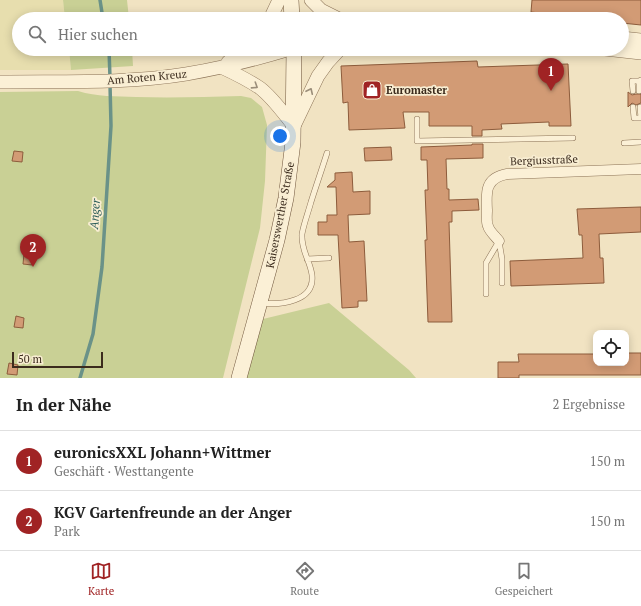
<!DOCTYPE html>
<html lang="de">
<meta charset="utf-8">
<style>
:root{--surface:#fff;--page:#f6f6f6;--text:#222;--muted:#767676;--line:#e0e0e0;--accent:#a02324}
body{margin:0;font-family:"PT Serif",serif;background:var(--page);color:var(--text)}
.controls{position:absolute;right:12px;bottom:12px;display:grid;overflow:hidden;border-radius:8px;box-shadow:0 2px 10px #0003}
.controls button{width:36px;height:36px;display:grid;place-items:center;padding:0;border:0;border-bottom:1px solid var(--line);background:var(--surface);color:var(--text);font:20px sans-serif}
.scale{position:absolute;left:12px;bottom:10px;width:91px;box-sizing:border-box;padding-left:4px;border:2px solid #3b2b1d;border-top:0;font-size:11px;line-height:14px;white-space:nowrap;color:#3b2b1d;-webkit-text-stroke:3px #f8edd2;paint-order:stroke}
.you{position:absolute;left:280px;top:136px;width:14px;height:14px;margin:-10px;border:3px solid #fff;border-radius:50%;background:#1a73e8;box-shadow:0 0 0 6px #1a73e833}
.badge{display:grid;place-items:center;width:26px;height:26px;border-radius:50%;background:var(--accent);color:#fff;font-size:13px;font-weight:700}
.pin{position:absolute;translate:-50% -33px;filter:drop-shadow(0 1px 2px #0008)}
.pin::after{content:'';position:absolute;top:21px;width:14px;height:12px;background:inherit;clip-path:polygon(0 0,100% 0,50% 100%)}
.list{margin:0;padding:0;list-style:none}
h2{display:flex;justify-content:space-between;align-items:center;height:52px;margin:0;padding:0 16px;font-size:17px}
h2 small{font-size:13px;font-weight:400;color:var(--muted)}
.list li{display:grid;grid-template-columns:26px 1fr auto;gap:12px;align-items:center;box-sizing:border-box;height:60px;padding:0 16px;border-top:1px solid var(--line)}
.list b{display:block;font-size:15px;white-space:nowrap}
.list p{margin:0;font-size:13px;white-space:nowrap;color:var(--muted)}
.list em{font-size:13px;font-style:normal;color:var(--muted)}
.icon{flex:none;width:22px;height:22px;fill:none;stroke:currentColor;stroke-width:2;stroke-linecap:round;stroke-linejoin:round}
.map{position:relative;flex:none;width:641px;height:378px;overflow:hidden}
.search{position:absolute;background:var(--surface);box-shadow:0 2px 10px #0003;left:12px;right:12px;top:12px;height:44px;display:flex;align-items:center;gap:10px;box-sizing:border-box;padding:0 14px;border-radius:22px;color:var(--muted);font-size:15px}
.sheet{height:172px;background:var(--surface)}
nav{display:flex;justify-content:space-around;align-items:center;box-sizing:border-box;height:56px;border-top:1px solid var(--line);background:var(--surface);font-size:11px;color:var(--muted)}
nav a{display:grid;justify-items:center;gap:2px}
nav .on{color:var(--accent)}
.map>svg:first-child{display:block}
</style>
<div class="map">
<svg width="641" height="378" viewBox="0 0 641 378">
<rect width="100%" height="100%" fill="#f1e3c2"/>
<path fill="#e7deae" d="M0,0H63L65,19H19V49H69L71,70H0Z"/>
<path fill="#c9d095" d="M63,0H127L129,19H65Z
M69,49H132L133,66L71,70Z
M78,91C97,97 116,96 136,97C171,98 206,97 241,96L251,98L262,107L267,125L265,181L260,228L223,378H0V92Z
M329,303L409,370L416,378H245L259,320Z"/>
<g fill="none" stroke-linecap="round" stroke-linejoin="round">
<path stroke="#6a9288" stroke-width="3.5" d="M100,0L103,19
M109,49L110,78
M80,378L93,334L102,267L111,126L110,84"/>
</g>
<path fill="#d29b75" stroke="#8d5c3c" d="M532,0H641V25L622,23V19H589L531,12Z
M477,61L478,67L568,64L571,126H549V122L501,124L502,129L482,130V136H472V126H429V112H403L405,128L349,130L348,102L343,103L341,66Z
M628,92L632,95L636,94H641V103L636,105L632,103L628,107Z
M472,144H483V158L446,159L447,189H449V200L478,199L479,210L452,211V222H449L452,322H428L425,240H427L425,190H428L427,160H421V147L472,145Z
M391,147L392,160L365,161L364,148Z
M14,151L23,152L22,162L12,161Z
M352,172L353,192L370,191V214L348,215L349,242L364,241L367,301H358V307L342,308L338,235H318V222H327V215H337L336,187H327L335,180V173Z
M641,207V232L599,234L600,258H603L604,283L511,286L510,261L583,258L582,235H579L577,209Z
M24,254L33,256L32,265L23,264Z
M16,316L24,318L23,328L14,327Z
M626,353H641V375H519V378H498V362H519L518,354H596V363H626Z
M9,363L18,365L17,375L7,374Z"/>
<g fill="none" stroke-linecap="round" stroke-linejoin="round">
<g stroke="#8c7357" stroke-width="6">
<path id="service" d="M633,91L632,81H639
M639,91V81L641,80
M633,107L634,118H640
M640,107L641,118
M417,119V141L573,138
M624,143L641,142
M499,241L502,259V283
M307,259L329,258
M486,294V263L499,241
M262,303C280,305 315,302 312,275C310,260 301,251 302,234C304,223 308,213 311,202C316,186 322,169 327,153"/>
</g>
<g stroke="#8c7357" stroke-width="11">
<path id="minor" d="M499,241C496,237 489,231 488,226C486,222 487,215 487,210C486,192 485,178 507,174L641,169"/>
</g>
<g stroke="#8c7357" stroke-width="14">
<path id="tertiary" d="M311,0L321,10L339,19
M270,19L279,0
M457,19H460
M622,38L641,40
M605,49L641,53
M228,62L246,49
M221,67C234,73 248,80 260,88C273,98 284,114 294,126L318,76L328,62L340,49
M0,82C62,81 125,84 186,74C221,68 257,59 290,49"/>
</g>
<g stroke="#6e543b" stroke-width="16">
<path id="secondary" d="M291,0L292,19
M239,378L277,240L286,198L293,142L294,49"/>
</g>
<use href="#service" stroke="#fbf0d6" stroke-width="5"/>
<use href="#minor" stroke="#fbf0d6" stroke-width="10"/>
<use href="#tertiary" stroke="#fbf0d6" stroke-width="13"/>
<use href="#secondary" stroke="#fbf0d6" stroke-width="15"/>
</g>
<defs><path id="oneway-chevron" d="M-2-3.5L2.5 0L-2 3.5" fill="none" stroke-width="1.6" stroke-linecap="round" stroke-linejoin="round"/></defs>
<g stroke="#9b8e7a">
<use href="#oneway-chevron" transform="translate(255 86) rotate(33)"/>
<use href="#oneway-chevron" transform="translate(310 91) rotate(-65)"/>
</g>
<defs>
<g id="shop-square" transform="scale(1)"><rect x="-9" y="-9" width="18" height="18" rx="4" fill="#a02324" stroke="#f8edd2"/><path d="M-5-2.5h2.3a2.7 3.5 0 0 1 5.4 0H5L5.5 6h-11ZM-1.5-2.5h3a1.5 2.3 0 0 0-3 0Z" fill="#fff"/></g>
</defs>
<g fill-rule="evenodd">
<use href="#shop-square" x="372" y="90"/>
</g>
<g text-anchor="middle" stroke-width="3.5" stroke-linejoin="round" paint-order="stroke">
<g font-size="11" fill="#3b2b1d" stroke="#f8edd2">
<text transform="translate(147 77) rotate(-5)" y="4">Am Roten Kreuz</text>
<text transform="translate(544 160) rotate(-2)" y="4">Bergiusstraße</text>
<text transform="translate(280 215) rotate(-79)" y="4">Kaiserswerther Straße</text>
</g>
<g font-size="11" font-weight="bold" fill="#3b2b1d" stroke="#f8edd2" text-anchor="start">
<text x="386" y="94">Euromaster</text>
</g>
<g font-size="12" font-style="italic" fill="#2b5c59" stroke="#f8edd2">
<text transform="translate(95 214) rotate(-86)" y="4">Anger</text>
</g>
</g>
</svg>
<div class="controls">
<button><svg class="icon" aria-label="locate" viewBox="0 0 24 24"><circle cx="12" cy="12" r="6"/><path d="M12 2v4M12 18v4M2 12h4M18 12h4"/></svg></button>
</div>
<div class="scale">50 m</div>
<div class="you"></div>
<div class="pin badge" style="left:551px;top:91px">1</div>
<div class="pin badge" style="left:33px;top:267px">2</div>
<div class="search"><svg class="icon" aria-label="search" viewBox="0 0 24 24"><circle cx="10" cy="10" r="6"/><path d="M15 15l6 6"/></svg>Hier suchen</div>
</div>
<section class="sheet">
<h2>In der Nähe<small>2 Ergebnisse</small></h2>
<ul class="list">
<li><span class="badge">1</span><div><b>euronicsXXL Johann+Wittmer</b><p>Geschäft · Westtangente</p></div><em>150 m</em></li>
<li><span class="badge">2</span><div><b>KGV Gartenfreunde an der Anger</b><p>Park</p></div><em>150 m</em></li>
</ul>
</section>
<nav>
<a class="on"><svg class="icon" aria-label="map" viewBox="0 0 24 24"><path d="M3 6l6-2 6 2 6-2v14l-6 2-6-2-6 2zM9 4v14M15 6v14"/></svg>Karte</a>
<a><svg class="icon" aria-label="directions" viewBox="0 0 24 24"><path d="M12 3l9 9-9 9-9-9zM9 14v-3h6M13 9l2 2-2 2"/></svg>Route</a>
<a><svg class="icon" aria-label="saved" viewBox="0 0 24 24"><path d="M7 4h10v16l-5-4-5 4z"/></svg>Gespeichert</a>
</nav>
